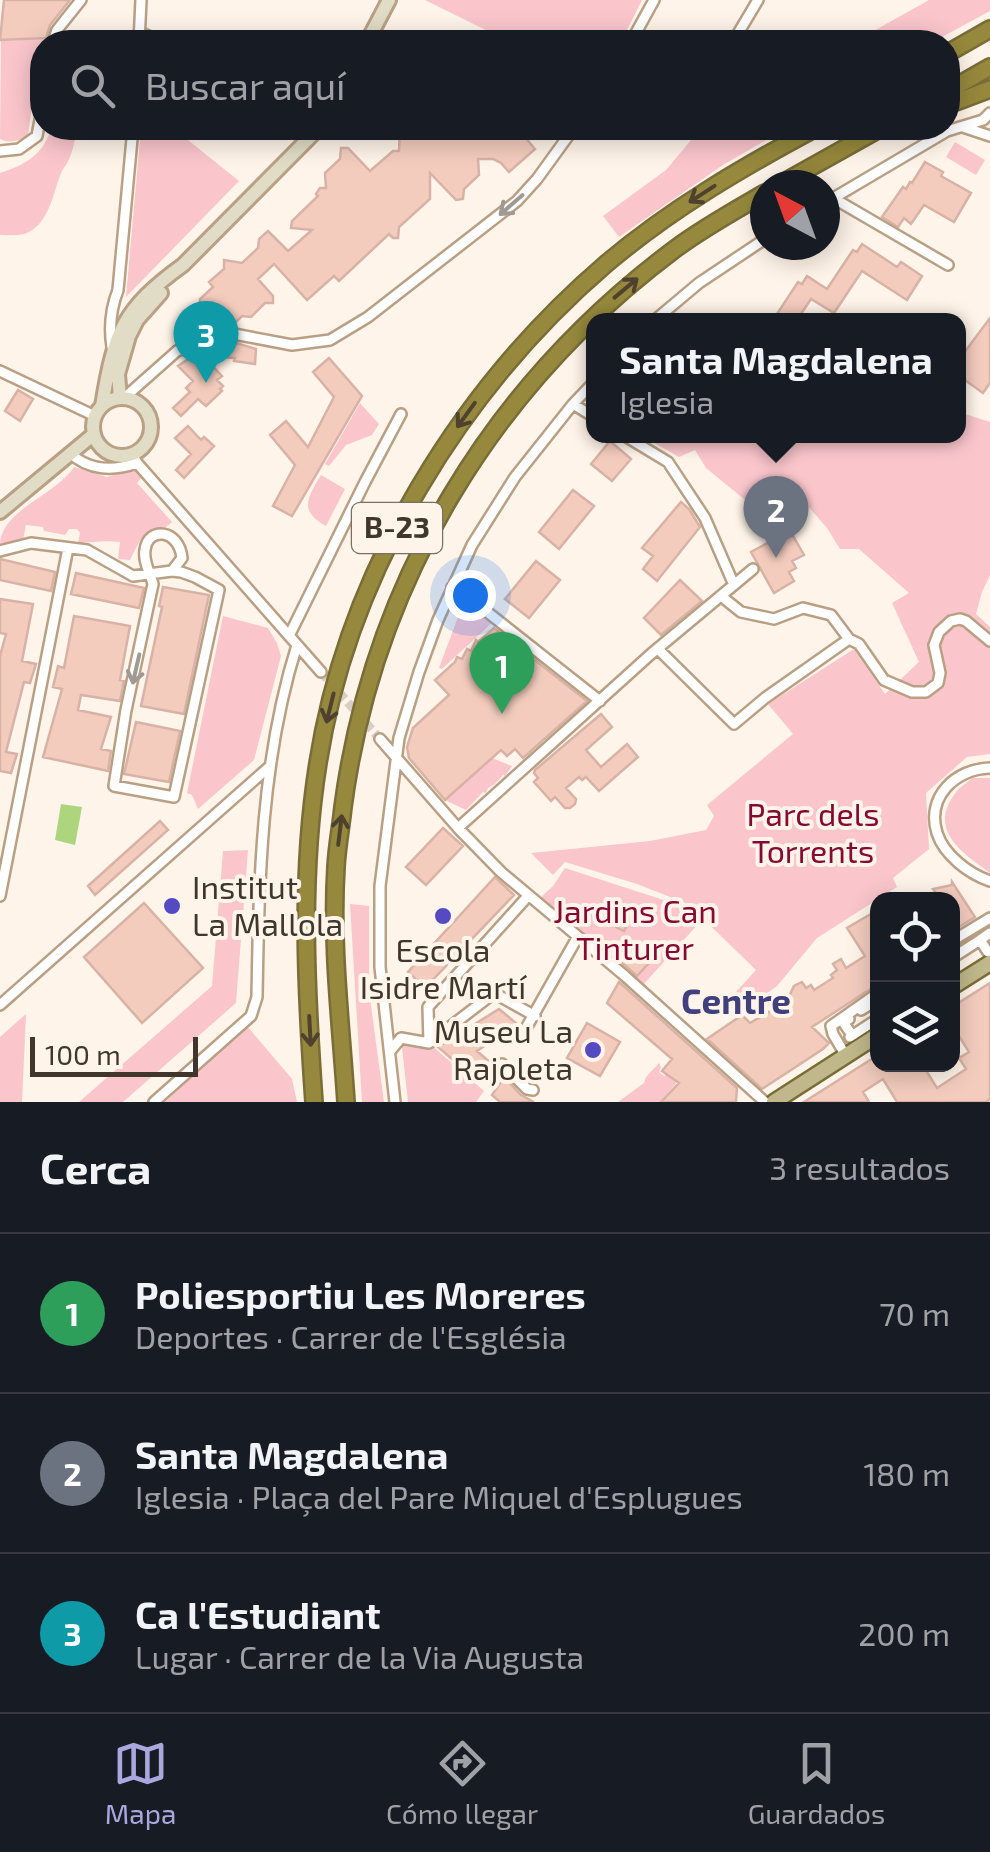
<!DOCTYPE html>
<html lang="es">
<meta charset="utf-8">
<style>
:root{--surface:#171b24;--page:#20242c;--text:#f1f3f6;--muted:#9ea1a6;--line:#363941;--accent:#aaa7de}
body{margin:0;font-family:"Exo 2",sans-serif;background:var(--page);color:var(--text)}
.controls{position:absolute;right:30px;bottom:30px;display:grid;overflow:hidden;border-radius:20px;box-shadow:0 5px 25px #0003}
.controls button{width:90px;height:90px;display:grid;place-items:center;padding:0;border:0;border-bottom:2px solid var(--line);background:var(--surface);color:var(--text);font:50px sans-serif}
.compass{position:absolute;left:750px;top:170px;width:90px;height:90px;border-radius:50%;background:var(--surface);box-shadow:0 5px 25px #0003;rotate:319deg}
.scale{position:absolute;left:30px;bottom:25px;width:168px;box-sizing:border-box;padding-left:10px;border:5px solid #41362b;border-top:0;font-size:28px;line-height:35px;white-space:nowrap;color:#41362b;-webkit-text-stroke:8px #fff4e9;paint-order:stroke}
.you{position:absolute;left:470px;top:595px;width:35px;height:35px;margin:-25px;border:8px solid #fff;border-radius:50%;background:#1a73e8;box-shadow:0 0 0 15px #1a73e833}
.badge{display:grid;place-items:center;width:65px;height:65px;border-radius:50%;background:var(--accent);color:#fff;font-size:32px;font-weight:700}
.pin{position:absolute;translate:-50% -82px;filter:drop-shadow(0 2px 5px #0008)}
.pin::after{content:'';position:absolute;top:52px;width:35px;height:30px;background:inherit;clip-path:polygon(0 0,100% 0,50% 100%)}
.popup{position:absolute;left:586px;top:313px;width:380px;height:130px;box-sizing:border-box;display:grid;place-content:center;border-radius:20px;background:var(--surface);filter:drop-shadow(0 2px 8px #0005);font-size:32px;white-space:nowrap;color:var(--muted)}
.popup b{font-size:38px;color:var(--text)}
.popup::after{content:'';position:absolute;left:50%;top:100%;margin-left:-20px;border:20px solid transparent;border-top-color:var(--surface)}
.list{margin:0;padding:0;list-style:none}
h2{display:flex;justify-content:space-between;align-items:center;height:130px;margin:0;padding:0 40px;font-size:42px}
h2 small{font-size:32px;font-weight:400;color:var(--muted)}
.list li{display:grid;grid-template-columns:65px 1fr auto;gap:30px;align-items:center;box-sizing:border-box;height:160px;padding:0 40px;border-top:2px solid var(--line)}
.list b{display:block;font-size:38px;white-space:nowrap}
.list p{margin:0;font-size:32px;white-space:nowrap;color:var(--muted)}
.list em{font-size:32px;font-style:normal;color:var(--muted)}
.icon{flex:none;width:55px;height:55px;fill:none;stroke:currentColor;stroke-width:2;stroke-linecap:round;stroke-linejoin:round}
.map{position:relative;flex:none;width:990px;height:1102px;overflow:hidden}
.search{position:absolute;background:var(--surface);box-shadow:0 5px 25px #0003;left:30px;right:30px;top:30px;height:110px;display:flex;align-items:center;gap:25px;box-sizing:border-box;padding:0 35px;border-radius:40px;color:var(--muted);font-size:38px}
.sheet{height:610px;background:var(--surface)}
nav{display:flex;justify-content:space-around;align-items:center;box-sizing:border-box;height:140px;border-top:2px solid var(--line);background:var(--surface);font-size:28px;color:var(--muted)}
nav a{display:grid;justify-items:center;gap:5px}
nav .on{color:var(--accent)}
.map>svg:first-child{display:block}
</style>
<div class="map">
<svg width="990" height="1102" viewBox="0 0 990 1102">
<rect width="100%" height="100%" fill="#fff4e9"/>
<path fill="#fac6cc" d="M425,0H642L621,42H510Z
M929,0H990V11L933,42H854Z
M46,39L45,42H42L28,134C20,141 10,144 0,139L1,41Z
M51,128H77C75,138 74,149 69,159C66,167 65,165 61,173C53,193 49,226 24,234C17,236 7,235 0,235V173C26,165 44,154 51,128Z
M141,128H173L239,181L126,297Z
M701,128H787L723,165L619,237L603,216L666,170Z
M955,142L985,160L976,175L946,157Z
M360,403L379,424L372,435L346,445L329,466L325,464Z
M959,412L990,422V575L982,592L976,614L990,627V754L967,757L926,793L929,849L893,878L897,887L817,938L777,986L735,1017L724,1005L756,970L688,904L637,884L565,862L553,875L531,853L650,841L706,830L714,816L707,805L793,734L768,704L854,649L885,694L919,662L892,603L909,593L859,549H840L827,528L805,503L772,522L706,468L695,450L679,457L642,436H858L866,442L871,436H958Z
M74,467L107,477L136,468L143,476L137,483L172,522L166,527C144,526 139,543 130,560L118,559L120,542C104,540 94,542 78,543L80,533L77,529H69L65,535L44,531L43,527L26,525L23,540L0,546C0,510 55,496 74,467Z
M321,475L345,489L326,526C298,511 308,497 321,475Z
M475,606L494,621L442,669L439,668L461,609Z
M223,616L268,628L277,643L281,656L254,760L198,809L192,795L187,793Z
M492,758L512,766L505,776L503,775L495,784L488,788L486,793L483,792L466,810L445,800Z
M972,778H990V873C964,854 928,831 954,795C958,788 967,783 972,778Z
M248,850L236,1003L123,1102H79L212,986L223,851Z
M565,868L679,905L693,912L699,923L643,985L539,899L553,886Z
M350,904L369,906V991L384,1102H362Z
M26,1014L22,1102H0V1037Z
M247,1026L292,1079L297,1102H165Z
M401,1038L429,1043L484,1091L476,1102H408Z
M659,1063L661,1067L659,1072L664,1076L671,1072L679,1080L660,1102H618L644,1083L646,1077Z"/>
<path fill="#acd57e" d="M61,804L82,807L75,845L55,840Z"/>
<path fill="#f3ccbe" stroke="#d8b2a5" stroke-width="2.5" d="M4,0H70L50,25L46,38L0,40Z
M400,128H532L524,136L535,149L509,172L501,163L493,159H478L479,175L464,189L463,199L456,200L430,173V199L399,227L398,238H393L389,234L339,281L334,276L307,300L274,264L258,279L273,296V303H265L251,317L242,316L236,322L228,313H218V309L200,307V299L213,287L209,282L224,269V260L242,263L258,248L259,239L268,231L288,251L312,230L291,228L292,221L318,196L316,194L320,188H326L325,173L340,159L341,148H348L370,171L393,151H399Z
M925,162L943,172L941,176L971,193L954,222L924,205L911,224L904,218L898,227L882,217L903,187L906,189L910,182L912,183Z
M862,244L897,267L901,262L922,276L907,300L862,271L834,313L811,299L797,320H773L798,282L802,284L807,276L827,289L853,250L857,252Z
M990,318V383L983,393L958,375V361Z
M218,342H233L256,349L255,364L234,361L235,358L203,356L222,376L217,380L223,386L220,389L222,391L206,406L198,399L181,416L173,408L190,392L186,388L193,381L178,366L203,349Z
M329,358L362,396L292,516L273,506L295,465L270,435L286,421L308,447L334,397L313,372Z
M18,390L33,399L20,421L5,411Z
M188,426L201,440L204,437L214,446L184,478L176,470L191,454L175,438Z
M610,441L631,459L612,481L591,464Z
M573,490L594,506L559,549L539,532Z
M681,502L689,509L700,527L657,581L643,569L653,556L642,548Z
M785,522L804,555L792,561L796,568L789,572L794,581L774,593L751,552L773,540L768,532Z
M0,559L55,572L51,591L0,580Z
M536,561L560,580L529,618L505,599Z
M76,573L144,588L139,608L71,594Z
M680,580L702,601L661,635L644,618Z
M163,587L209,595L184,714L141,706L162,607L159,606Z
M0,599L33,604L22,661L36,664L30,683L24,682L6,752L17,754L11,773L0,771V656L6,634L0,633Z
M74,616L130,626L120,680L124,681L120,701L81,695L78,710L111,717L101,749L111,751L108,771L43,757L62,689L53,687L58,666L64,668Z
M494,628L587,701L523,758L515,749L507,756L501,750L445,800L409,758L407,747L413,728L449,695L435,680L455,662L457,657L462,659L467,649L471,651L476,640L478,642Z
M601,714L612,727L586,750L601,767L627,744L638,757L599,791L586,777L582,780L579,777L566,788L576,799L575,804L570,808H565L555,797L551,801L534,782L538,778L534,773L535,770Z
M136,722L180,731L169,782L124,774Z
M160,821L168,830L95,895L88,886Z
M443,828L463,846L426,885L406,867Z
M495,877L514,895L425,988L408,972Z
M952,882L975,917L952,931V900H941L933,889L952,885Z
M608,902L634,913L624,931L600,919Z
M144,903L203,968L142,1023L84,957Z
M878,910V984L812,1027L829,1043L823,1049L762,1089L707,1039L742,1015L750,1023L787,1001L794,986L802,982L806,988L811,985L814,990L833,978L831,975L837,970L833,964L841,959L846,968L865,956L847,928Z
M631,949L648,964L637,976L620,961Z
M619,982L737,1088L736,1102H661L679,1083L662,1071L672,1059L607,1003Z
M990,983V1099L986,1102H897L883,1079L863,1092L869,1102H804L878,1055V1064H922L937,1088L966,1069L959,1058L969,1052L959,1036L952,1039V1007Z
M499,1009L517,1024L477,1051L492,1064L478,1082L438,1047Z
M587,1023L620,1042L600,1076L567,1058Z
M504,1077L521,1095L534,1102H500L492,1095Z"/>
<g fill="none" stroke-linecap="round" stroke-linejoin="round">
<path stroke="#d9cec3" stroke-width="9" stroke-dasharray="9 4.5" stroke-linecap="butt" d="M321,672L380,739"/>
<g stroke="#b9a085" stroke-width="14">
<path id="street" d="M140,32L161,42
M53,42L57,30L81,0
M139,42L141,0
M631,42L654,0
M733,42L758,0
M963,127L990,136
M0,151L19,149L37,136L42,109
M833,198L948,265
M825,203L947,131L983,120L990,113
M655,320L699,283L765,239
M112,347C109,328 111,308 118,290L133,128
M0,371L95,416
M124,398L177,351L217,334H234L292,345L330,340L368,317L517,201L537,179L574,128
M573,404L594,417
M625,436L668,462L705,518L734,585
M70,453C89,471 114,471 137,463
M132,454L137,463L321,672
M0,551L31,543L87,550L133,576L172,571L181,572L195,577L219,590L174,797L114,786L126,710L153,584C150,573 143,561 145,550C148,526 179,529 182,558L172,571
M452,587L467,596L600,701
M721,596L741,612L774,619L803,608L831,615L849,639L859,644L884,680L912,692H926L938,683L940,673L934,645L939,632L951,621L960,619L966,621L990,641
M289,636L365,482L401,414
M658,649L734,724L765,698L849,639
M380,739L458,828L501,872L625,976L765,1102
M990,768C955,769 926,797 937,833C944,855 969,874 990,881
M458,828L651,654L753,569
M0,896L68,548
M952,941L990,918
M988,952L980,940L990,933
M952,958L980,940
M0,1005L269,767
M861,1010L869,1005L878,1008
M849,1019L843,1022L852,1035
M525,1030L577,938
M850,1037L876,1020L878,1012
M429,1043L428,1007L528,896
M391,1050L401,1038L429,1043L494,993L535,1016
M846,1056L833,1034L831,1026L878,993
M502,1064L527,1089L533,1090
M154,1102L251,1016L257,997C259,878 261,760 297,645
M395,1102L380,967V886L399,738L419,672L438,620L472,545L515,477L573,404L594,382"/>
</g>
<g stroke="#b9a085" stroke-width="18">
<path id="secondary" d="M367,42L389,0
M93 427a29 29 0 1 1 58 0a29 29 0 1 1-58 0Z
M120,398L118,374L129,336L137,320L161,293
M102,406C114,333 122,309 183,265L319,128
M0,512L94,434"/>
</g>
<g stroke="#786c37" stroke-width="19">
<path id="primary" d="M952,987L990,963
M774,1102L878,1035"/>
</g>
<g stroke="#786c37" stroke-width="20">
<path id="highway" d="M948,53L990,29
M948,91L990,67
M948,105L990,89
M779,185L881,128
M314,1102C306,989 300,875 318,763C348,571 461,388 607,263C671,209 743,167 816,128
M346,1102C341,1024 331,945 336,867C337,847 341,827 343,807C373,581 493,385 675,249C703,228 734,211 765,193"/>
</g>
<use href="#street" stroke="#fff" stroke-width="9"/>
<use href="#secondary" stroke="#e0dcc5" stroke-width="12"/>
<use href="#primary" stroke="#c0b88b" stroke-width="14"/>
<use href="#highway" stroke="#96893d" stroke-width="15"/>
</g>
<defs><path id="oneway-shaft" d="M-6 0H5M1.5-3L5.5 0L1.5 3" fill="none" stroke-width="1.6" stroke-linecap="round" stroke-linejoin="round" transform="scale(2.5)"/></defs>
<g stroke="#4e422e">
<use href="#oneway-shaft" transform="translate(702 194) rotate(147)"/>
<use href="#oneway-shaft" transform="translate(626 288) rotate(-40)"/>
<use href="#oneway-shaft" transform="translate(466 415) rotate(126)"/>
<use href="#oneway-shaft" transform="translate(330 708) rotate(104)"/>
<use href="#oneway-shaft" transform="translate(340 830) rotate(-83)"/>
<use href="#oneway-shaft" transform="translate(310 1031) rotate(87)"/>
</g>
<g stroke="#a09a95">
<use href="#oneway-shaft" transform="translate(511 205) rotate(139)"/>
<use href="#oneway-shaft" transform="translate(136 669) rotate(103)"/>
</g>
<g fill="#544ac1" stroke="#fff4e9" stroke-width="4">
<circle cx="172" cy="906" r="10"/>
<circle cx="443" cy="916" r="10"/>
<circle cx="593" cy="1050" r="10"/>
</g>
<g text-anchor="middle" stroke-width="8" stroke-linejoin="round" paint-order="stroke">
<rect fill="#fff4e9" stroke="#7a6f64" stroke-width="2.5" x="352" y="503" width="90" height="50" rx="8"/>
<g font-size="30" font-weight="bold" fill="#41362b">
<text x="397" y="538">B-23</text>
</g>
<g font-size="32" fill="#850933" stroke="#fff4e9">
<text x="813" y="826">Parc dels<tspan x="813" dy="37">Torrents</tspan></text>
<text x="635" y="923">Jardins Can<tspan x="635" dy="37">Tinturer</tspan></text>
</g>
<g font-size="32" fill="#41362b" stroke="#fff4e9" text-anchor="start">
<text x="192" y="899">Institut<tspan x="192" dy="37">La Mallola</tspan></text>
<text x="443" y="962" text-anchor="middle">Escola<tspan x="443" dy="37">Isidre Martí</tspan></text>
<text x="573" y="1043" text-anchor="end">Museu La<tspan x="573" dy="37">Rajoleta</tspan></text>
</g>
<g font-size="35" font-weight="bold" fill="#40407d" stroke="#fff4e9">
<text x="736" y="1014">Centre</text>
</g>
</g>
</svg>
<div class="controls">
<button><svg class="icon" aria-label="locate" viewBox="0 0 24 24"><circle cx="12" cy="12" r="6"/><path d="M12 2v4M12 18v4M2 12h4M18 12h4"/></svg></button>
<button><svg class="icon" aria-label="layers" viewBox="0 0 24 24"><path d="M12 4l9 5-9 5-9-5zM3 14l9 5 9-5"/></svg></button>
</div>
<svg class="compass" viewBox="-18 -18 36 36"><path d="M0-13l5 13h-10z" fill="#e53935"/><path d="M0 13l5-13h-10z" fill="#9ea1a6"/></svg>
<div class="scale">100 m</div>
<div class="you"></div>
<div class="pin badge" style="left:502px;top:714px;background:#2e9e5b">1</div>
<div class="pin badge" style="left:776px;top:558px;background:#6b7280">2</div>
<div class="popup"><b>Santa Magdalena</b>Iglesia</div>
<div class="pin badge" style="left:206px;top:383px;background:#0f9aa8">3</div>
<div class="search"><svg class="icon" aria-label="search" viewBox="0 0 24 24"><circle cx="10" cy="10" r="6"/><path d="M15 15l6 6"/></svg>Buscar aquí</div>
</div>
<section class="sheet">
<h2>Cerca<small>3 resultados</small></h2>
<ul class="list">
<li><span class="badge" style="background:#2e9e5b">1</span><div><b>Poliesportiu Les Moreres</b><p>Deportes · Carrer de l'Església</p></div><em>70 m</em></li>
<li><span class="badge" style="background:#6b7280">2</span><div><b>Santa Magdalena</b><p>Iglesia · Plaça del Pare Miquel d'Esplugues</p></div><em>180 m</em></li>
<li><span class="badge" style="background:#0f9aa8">3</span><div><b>Ca l'Estudiant</b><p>Lugar · Carrer de la Via Augusta</p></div><em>200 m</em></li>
</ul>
</section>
<nav>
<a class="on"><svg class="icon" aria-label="map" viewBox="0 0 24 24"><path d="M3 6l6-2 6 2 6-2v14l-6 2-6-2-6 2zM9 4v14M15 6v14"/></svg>Mapa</a>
<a><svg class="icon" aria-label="directions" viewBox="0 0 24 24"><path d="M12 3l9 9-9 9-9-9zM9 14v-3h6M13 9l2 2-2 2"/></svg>Cómo llegar</a>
<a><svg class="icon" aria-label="saved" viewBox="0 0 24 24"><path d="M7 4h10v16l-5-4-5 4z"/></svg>Guardados</a>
</nav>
